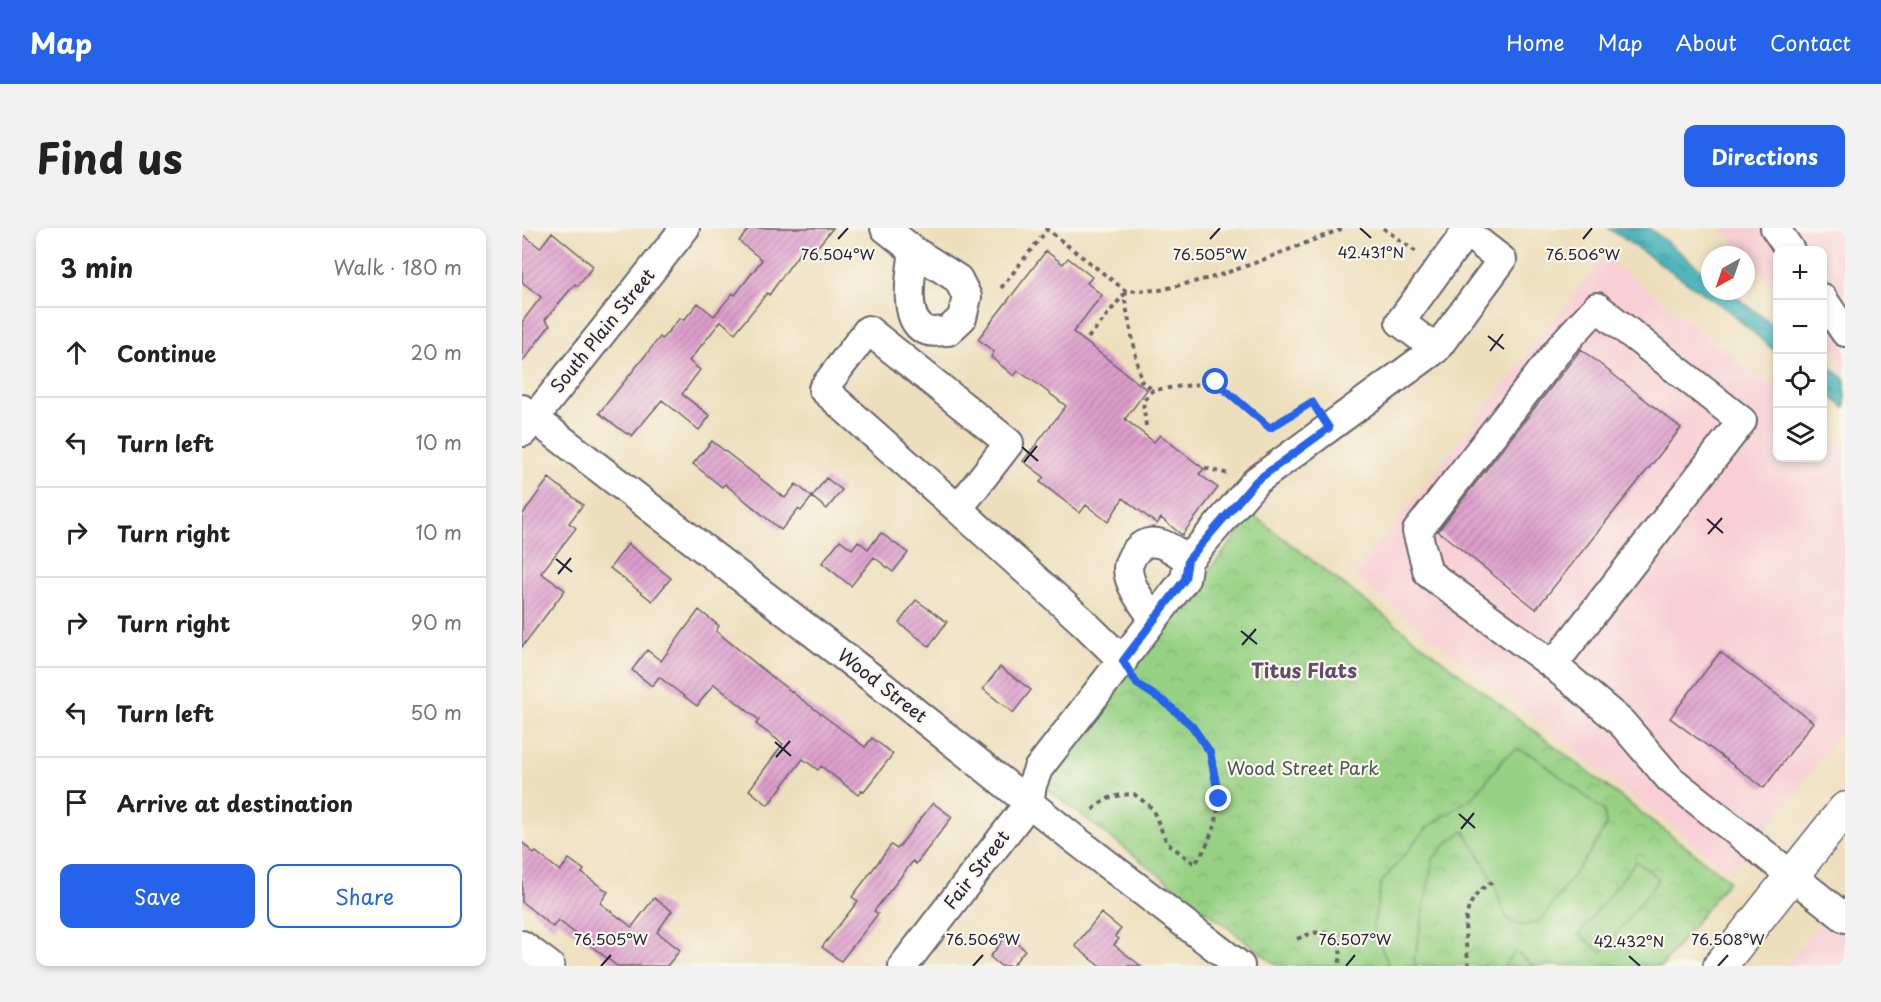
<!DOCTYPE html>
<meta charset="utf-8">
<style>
:root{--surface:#fff;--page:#f2f2f2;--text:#222;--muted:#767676;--line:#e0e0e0;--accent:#2563eb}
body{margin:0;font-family:"Playpen Sans",sans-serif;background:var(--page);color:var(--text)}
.controls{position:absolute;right:18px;top:18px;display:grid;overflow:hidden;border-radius:12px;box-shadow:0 3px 9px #0003}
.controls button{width:54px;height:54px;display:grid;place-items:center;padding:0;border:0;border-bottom:2px solid var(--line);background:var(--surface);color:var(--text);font:30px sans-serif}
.compass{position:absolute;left:1179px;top:18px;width:54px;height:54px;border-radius:50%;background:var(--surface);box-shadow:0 3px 9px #0003;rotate:220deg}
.stop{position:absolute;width:18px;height:18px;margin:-14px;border:4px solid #2563eb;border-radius:50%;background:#fff}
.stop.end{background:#2563eb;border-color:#fff;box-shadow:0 2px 6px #0008}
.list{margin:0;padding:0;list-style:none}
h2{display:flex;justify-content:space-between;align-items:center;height:78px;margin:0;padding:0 24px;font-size:26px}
h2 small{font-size:20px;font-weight:400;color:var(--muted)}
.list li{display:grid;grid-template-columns:39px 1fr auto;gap:18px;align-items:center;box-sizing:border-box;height:90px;padding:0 24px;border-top:2px solid var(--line)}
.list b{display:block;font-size:22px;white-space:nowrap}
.list em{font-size:20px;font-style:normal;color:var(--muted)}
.actions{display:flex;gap:12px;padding:18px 24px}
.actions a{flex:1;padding:14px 0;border:2px solid var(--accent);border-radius:12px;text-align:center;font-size:21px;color:var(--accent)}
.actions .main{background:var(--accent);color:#fff}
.icon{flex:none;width:33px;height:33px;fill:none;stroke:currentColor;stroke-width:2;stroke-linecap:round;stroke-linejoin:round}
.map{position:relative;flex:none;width:1323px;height:738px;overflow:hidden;border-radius:12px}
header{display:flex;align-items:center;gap:36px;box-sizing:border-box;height:84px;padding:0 30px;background:var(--accent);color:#fff}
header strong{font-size:28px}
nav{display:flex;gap:33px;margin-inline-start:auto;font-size:21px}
.intro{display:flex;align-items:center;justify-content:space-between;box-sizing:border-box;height:144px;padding:0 36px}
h1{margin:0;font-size:42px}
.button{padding:15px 27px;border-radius:12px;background:var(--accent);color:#fff;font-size:21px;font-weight:700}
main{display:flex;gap:36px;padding:0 36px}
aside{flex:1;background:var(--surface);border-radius:12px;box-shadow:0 3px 9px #0003}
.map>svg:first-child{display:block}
</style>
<header>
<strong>Map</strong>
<nav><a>Home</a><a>Map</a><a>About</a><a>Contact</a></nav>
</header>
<div class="intro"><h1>Find us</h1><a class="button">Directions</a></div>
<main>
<aside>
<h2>3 min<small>Walk · 180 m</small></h2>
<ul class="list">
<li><svg class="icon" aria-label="ahead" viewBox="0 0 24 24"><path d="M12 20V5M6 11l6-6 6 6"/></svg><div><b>Continue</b></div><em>20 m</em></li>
<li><svg class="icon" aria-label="left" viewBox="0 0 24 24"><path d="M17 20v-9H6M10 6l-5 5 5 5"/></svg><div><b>Turn left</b></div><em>10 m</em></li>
<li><svg class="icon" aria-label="right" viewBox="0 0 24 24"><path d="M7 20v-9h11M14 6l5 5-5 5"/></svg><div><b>Turn right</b></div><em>10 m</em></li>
<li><svg class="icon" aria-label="right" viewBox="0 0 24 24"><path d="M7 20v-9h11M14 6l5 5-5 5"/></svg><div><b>Turn right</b></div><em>90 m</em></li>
<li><svg class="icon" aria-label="left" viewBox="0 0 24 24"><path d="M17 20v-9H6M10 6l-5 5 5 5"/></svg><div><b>Turn left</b></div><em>50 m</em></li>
<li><svg class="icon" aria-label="arrive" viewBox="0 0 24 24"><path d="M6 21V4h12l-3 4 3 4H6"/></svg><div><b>Arrive at destination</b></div></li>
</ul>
<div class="actions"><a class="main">Save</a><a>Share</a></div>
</aside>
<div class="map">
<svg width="1323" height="738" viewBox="0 0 1323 738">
<defs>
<pattern id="park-crowns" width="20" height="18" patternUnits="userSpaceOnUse" patternTransform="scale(1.5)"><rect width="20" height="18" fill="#97d184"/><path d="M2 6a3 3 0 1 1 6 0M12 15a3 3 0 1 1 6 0" fill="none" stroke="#82b373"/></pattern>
<pattern id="water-ripples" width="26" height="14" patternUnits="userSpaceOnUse" patternTransform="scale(1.5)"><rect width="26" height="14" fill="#3badb5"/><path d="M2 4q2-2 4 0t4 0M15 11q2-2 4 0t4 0" fill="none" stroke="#318c94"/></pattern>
<pattern id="building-hatch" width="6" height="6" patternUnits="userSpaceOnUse" patternTransform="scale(1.5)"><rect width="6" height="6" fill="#dd9ecc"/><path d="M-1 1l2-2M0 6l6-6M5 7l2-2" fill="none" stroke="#b380a7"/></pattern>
</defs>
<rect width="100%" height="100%" fill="#fbf7ec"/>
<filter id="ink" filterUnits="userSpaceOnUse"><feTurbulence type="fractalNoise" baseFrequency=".0167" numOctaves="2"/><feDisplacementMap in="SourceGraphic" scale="12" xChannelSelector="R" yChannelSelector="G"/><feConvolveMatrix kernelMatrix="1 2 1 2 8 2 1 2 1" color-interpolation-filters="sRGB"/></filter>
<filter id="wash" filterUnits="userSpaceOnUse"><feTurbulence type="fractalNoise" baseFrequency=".008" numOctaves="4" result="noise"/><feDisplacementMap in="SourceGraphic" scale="24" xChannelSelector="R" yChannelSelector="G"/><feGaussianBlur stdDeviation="1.35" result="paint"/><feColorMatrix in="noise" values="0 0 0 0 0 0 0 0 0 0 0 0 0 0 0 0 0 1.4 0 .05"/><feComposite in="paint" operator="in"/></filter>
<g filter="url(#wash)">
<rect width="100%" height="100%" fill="#eddfbd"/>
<path fill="#f7cfd4" d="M1200,0H1323V147L1316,142L1322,132L1301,114L1300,22H1256L1255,77L1249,72L1251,57Z
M1082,28L1255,163L1256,230H1300L1301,201L1323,221V500L1209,645L832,348Z
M1323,662V738H1263Z"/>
<path fill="url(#park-crowns)" stroke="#5c7a60" stroke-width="1.5" d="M731,287L1207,652L1140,738H756L523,559L527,545Z"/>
<path fill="#97d184" stroke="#5c7a60" stroke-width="1.5" d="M995,521L1012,528L1082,583L1084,598L1073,617L1019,692C1010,696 998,701 989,693C979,686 978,667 972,656C964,638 953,619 942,603L925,615L911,631L892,733L894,738H867L851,700L859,655L905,600L951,569L983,529Z
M1114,633L1137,651L1080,724L1057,706Z
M993,723L1012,738H982Z"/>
<path fill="url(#water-ripples)" stroke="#2e6878" stroke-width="1.5" d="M1086,0H1127L1188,48V63H1207L1255,100V125L1204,81Z
M1301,133L1323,151V180L1301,162Z"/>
<g id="blocks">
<path fill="url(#building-hatch)" d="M228,0H311L292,23L284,16L247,67L245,65L213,105L199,93L167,133L178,142L160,166L188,188L177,202L140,172L110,208L106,205L105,206L77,185L138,109L140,111L158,90L162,92L176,75L192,88L211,65L213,67L240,32L217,13Z
M30,4L71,38L56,58L53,56L23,92L28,97L0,134V94L19,69L0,54V6L18,20Z
M524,23L541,36L546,30L570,49L565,55L580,67L551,104L625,162L603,191L632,214L638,207L682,241L677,246L696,260L660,307L639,290L635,296L601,270L586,294L564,277L558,285L518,254L522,249L501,233L544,178L514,155L496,143L492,148L469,129L472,124L456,111Z
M1059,121L1159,200L1014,381L916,303Z
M190,213L263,270L274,256L290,269L304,250L320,262L305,281L290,269L279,283L276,281L259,302L203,256L200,259L171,236Z
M27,250L61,277L47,295L54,300L19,345L43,362L0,419V287Z
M359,305L386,325L371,344L352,329L329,358L300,335L318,312L330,321L336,313L346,321Z
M106,316L149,350L130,373L88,340Z
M394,372L425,394L407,418L377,395Z
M177,382L197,398L194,403L254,452L343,519L350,510L371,526L342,563L340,562L336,567L299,538L296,542L281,531L246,577L227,562L261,516L234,496L237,492L192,456L175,478L137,449L130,458L110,442L125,422L139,433Z
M1198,424L1291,494L1242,560L1148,490Z
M478,439L509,462L491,485L461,461Z
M411,575L430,589L394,636L391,633L352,683L356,686L319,733L300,719L336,673L330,669L369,617L375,621Z
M0,614L12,626L14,624L38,643L47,631L62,642L60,645L86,664L78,675L110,699L132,670L150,683L135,704L158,722L145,738H95L36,692L31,699L0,674Z
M579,685L599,701L593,708L597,711L592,717L619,738H578L553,718Z
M485,707L503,722L490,738H479L468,729Z"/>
</g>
</g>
<g filter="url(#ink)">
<use href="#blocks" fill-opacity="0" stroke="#696468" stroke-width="1.5"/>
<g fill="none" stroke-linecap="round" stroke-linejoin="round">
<g stroke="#696468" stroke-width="32">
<path id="minor" d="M363,0L392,23
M1253,0L1268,22
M392,23L436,51L445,69L440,90L426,103C420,103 412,105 406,103C379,96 389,43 392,23Z
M1300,70L1323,104
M0,181L350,450L555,613L718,738
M1,204L163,0
M436,281L301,161L346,102L487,215L436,281L560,393L601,433
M666,332L734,253L914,121L980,32L944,4L878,94L914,121
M1031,437L1220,193L1075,79L1041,116L895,303L906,345L1031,437L1099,494L1148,551L1323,690
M0,717L28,738
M381,738L507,575L510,557L516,541L663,351L666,332C650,320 629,304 613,324C610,328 606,336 606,341C607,359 622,377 632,391"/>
</g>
<g stroke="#696468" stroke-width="36">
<path id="highway" d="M1198,738L1323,581"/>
</g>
<path stroke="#696468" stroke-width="4" stroke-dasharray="4.5 4.5" stroke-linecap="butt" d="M523,0L604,63L638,62L692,49L730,36L822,0
M861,0L897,26
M479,60L525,2
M604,63L603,73L619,153L631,162
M566,110L604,64
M624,198L621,173L631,162L694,154L748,200L790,174L794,179
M683,240L707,246
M571,582C583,569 594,567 612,566L630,580L645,615L673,636L683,621L694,594L697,571L688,524L671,498L644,475L614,453
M775,711C794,703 801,700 817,713L819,729L816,738
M947,738C942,705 936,672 972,653"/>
<use href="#minor" stroke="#fff" stroke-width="28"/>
<use href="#highway" stroke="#fff" stroke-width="33"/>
</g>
</g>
<g fill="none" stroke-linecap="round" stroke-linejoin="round" filter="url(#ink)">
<path stroke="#2563eb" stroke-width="8" d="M694,154L748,200L790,174L807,200L734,253L666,332L663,351L601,433L615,456L644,475L670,498L688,524L697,571"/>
</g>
<path fill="none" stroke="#22223b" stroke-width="2" d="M838,0L849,10M316,11L326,0M688,11L698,0M1061,11L1070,0M966,108L982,121M968,123L981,106M500,219L516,233M502,234L515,218M1185,291L1201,305M1186,306L1200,290M34,331L50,344M36,346L49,330M719,403L735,416M720,417L734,401M253,514L269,528M254,529L268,513M937,586L953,600M939,601L952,585M1107,728L1118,738M79,738L89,727M451,738L461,727M824,738L833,727M1196,738L1206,727"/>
<g text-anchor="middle" stroke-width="4.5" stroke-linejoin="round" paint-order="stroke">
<g font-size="18" fill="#22223b" stroke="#fbf7ec">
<text transform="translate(81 103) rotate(-51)" y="6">South Plain Street</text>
<text transform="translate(360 458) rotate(38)" y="6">Wood Street</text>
<text transform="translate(455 642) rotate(-52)" y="6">Fair Street</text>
</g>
<g font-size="18" fill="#455751" stroke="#fbf7ec">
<text x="781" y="547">Wood Street Park</text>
</g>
<g font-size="20" font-weight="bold" fill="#634d6e" stroke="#fbf7ec">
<text x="782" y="450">Titus Flats</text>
</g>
</g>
<g font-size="15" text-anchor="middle" fill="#22223b" stroke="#fbf7ec" stroke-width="4.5" stroke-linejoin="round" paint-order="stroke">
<text x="849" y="30">42.431°N</text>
<text x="316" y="32">76.504°W</text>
<text x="688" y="32">76.505°W</text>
<text x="1061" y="32">76.506°W</text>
<text x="89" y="717">76.505°W</text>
<text x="461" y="717">76.506°W</text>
<text x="833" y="717">76.507°W</text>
<text x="1206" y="717">76.508°W</text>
<text x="1107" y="719">42.432°N</text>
</g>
</svg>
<div class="controls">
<button>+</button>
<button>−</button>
<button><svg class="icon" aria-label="locate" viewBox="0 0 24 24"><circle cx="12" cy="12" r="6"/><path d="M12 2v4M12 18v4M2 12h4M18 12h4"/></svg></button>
<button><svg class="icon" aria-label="layers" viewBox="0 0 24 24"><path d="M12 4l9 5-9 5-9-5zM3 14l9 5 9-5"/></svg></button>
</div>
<svg class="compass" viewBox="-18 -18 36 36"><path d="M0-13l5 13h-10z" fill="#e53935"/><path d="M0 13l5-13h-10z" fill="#767676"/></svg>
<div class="stop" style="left:694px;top:154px"></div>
<div class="stop end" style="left:697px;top:571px"></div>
</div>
</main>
